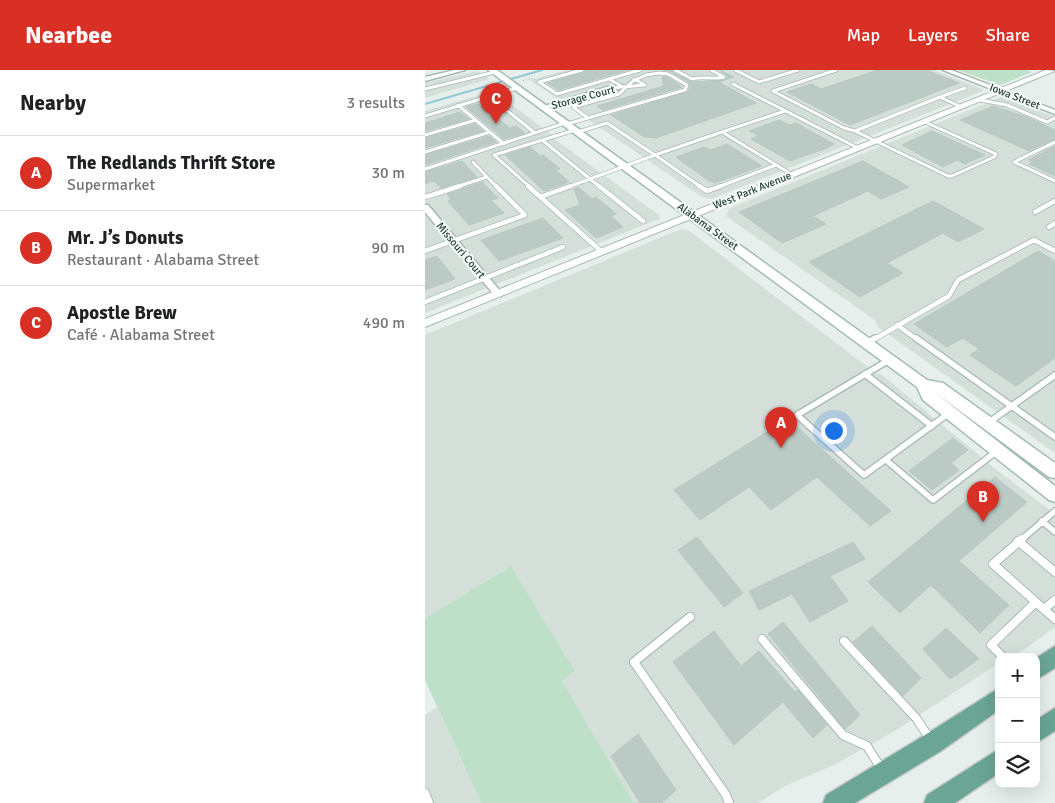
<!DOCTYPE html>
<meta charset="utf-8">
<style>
:root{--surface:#fff;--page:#f6f6f6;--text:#202124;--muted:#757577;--line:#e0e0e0;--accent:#d93025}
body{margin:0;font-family:Signika,sans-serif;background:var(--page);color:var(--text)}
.controls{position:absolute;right:15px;bottom:15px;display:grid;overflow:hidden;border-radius:10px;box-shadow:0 5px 20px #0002}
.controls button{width:45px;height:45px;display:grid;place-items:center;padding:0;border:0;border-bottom:1px solid var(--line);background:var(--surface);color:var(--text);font:25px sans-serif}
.you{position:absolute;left:408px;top:360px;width:18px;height:18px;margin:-12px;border:4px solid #fff;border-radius:50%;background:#1a73e8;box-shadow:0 0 0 8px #1a73e833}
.badge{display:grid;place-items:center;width:32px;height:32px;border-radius:50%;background:var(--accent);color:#fff;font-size:16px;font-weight:700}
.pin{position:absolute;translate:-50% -41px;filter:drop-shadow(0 1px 2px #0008)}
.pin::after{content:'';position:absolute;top:26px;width:18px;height:15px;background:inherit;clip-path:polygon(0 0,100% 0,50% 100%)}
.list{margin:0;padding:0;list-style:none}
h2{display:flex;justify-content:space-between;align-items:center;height:65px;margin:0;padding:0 20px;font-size:21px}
h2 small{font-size:16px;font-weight:400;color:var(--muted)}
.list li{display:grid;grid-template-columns:32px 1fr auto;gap:15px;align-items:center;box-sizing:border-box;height:75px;padding:0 20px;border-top:1px solid var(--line)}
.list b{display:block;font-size:19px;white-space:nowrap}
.list p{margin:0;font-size:16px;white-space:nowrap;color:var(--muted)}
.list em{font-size:16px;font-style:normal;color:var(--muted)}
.icon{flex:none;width:28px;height:28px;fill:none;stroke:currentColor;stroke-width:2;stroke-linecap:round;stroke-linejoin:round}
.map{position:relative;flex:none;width:630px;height:733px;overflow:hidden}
header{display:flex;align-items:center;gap:30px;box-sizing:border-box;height:70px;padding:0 25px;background:var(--accent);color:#fff}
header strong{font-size:24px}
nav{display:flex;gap:28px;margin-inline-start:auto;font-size:18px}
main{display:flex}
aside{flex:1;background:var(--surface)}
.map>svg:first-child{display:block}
</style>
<header>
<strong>Nearbee</strong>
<nav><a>Map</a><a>Layers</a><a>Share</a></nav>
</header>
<main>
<aside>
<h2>Nearby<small>3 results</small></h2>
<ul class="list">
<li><span class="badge">A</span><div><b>The Redlands Thrift Store</b><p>Supermarket</p></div><em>30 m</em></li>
<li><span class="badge">B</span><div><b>Mr. J’s Donuts</b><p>Restaurant · Alabama Street</p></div><em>90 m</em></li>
<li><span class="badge">C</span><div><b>Apostle Brew</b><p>Café · Alabama Street</p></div><em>490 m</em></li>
</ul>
</aside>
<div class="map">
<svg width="630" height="733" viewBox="0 0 630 733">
<rect width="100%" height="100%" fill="#e6efeb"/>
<path fill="#d4dfda" d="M142,0H509L557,19L558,21L286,129L277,127L105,10Z
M52,1L65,9L0,28V13Z
M68,21L125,63L128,68L235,146L234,149L0,243V41Z
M576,27L630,47V383L453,257L450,250L302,147L303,139Z
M256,159L263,160L432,289L452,304H456L573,401L630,444V557L598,580L586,587H574V593L470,661L409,695L360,716L333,733H209L137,611L150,601L86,496L0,548V265Z
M12,637L56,733H0V645Z"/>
<path fill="#bfe0c8" d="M533,0H601L607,2L575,15Z
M86,496L150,601L137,611L209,733H56L0,610V548Z"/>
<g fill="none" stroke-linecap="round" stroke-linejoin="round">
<path stroke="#8ec9d4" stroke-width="2" d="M0,34L117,0"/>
</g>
<path fill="#bbcac4" stroke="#b8c9c2" d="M160,0H203L133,20L122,13L158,3Z
M238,0H247L248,3L267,12L301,10L302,6L295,0L309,7L294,12L331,33L231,68L219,67L186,45L263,22L265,16L264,12L245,1Z
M453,0H501L534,13L425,55L362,22L386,14L396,19Z
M237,7H242L257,17L178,40L172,36L239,16Z
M53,34L85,58L91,56L100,63L79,69L41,37Z
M568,36L602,47L630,60V69L604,81L535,50Z
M35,42L44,49L0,61V53Z
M354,50L364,55L371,53L409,74L404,76L405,77L365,91L326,69L334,66L324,61Z
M50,54L58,61L0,78V68Z
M507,61L560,85L540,94L532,90L518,97L477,75Z
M64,66L71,72L0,95V85Z
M302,74L337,96L290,113L284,111L251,87L279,77L285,80Z
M630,76V106L604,94L608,92L603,90Z
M105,77L115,86L118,85L135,99L131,100L144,112L119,121L80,85Z
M37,91L52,107L16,118L9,111L0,114V102Z
M438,91L484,117L456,129L443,121L388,146L401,154L357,173L314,142Z
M57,112L73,128L66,130L79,143L44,155L23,131L26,130L22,124Z
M153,117L167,129L171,127L191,144L186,146L198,157L171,168L140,140L155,135L149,119Z
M508,131L559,159L533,172L518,163L462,193L478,203L435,227L384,192Z
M118,148L138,168L74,191L56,170Z
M613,181L630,191V288L591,316L545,285L554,279L538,268L522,277L489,254Z
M12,186L30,209L0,220V190Z
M363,349L466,441L445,456L392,407L346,440L324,417L275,450L249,420Z
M528,368L543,380L526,393L534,400L507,420L484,401Z
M570,407L602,432L534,491L584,535L555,563L506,515L475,543L443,512Z
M272,467L318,523L299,537L253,480Z
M428,472L440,489L405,506L423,531L385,552L367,524L334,540L324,521Z
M358,552L435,645L420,659L343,564Z
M447,556L496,608L478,626L428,572Z
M521,558L554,589L525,609L498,579Z
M289,561L316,596L334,581L370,622L373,620L402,655L388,668L358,632L309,675L248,592Z
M213,664L251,720L237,733H215L186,686Z"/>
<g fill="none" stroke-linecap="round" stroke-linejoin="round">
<g stroke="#a8b8b2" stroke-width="4.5">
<path id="service-far3" d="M157,0L114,12L132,24L215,0
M250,0L267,9C279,6 287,10 299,7L286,0
M310,0L334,12L373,0
M411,0L348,21L419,58L430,61
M234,3L243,4L262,15L260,20L163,48L148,37L194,24L208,11L221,5Z
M184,9L198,17L220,15L209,9
M308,14L433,78
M0,19L70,2
M64,26L110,63
M515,27L540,18
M555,30L582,35L622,52L630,48
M33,35L79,74
M0,46L92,18
M500,52L571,84L569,87L527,106H523L430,61L515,27L536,37
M142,54L163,48
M153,62L182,53L230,85
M297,62L360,41
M0,65L51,50
M117,70L175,117
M630,72L589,92L630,111
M0,82L65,62
M48,92L62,107
M0,99L140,53
M31,117L62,107L72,117
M105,117L69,85L150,60
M143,117L230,85
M276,117L230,85L297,62L366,104
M293,117L351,95"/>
</g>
<g stroke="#a8b8b2" stroke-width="6">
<path id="service-far2" d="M103,116L176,181
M174,116L218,151
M274,116L282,121L296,116
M0,127L35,116
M115,127L146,116
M610,142L630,131
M624,157L630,153
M0,181L100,145L71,116
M0,232L138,177
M472,255L493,270
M448,270L524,226L533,210L609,170L630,181"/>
</g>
<g stroke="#a8b8b2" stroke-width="8">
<path id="service-far1" d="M491,268L630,367
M442,273L450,268
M464,290L372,345L439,405L524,343
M440,304L507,356
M563,353L630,305
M461,390L508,430L572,381
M617,451L630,462
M596,470L630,441"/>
</g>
<g stroke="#a8b8b2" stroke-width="10">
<path id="service" d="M597,469L568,494L630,549
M593,471L630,502
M619,539L630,530
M265,547L209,592L301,725L304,733
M337,569L418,665L442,676L457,700
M419,571L491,648L505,669
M578,587L566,575L611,532
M0,723L4,733"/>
</g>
<g stroke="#a8b8b2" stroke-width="3">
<path id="minor" d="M30,0H40L0,11V7Z
M518,0H526L630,40V44Z
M198,15L201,17L200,18L185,20L119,39L116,37L183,17Z
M0,135H3L76,222V226H70L0,142Z"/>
</g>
<g stroke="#a8b8b2" stroke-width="2">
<path id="tertiary" d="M621,0L630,1L0,257V249Z"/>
</g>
<g stroke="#a4bbb3" stroke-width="3">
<path id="secondary" d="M63,0H72L502,310L518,313L630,393V408L624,407L508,321L630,416V432L624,430L498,330L492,317Z"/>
</g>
<g stroke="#c2cac8" stroke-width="3">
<path id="primary" d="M630,576V598L611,610V588Z
M574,618V640L516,681L430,733H398L401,725L500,665Z
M630,638V661L611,673V650Z
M574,679V703L530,733H499L502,725Z"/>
</g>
<path stroke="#86b3a5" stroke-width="1" stroke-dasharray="1 2" stroke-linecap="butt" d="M98,11L108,8"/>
<use href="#service-far3" stroke="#fff" stroke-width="3"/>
<use href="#service-far2" stroke="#fff" stroke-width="4.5"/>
<use href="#service-far1" stroke="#fff" stroke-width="5.5"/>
<use href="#service" stroke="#fff" stroke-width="8"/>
<use href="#minor" fill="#fff" fill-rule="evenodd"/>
<use href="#tertiary" fill="#fff" fill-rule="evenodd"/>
<use href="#secondary" fill="#fff" fill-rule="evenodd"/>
<use href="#primary" fill="#6aa596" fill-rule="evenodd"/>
</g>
<g text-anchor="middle" stroke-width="4" stroke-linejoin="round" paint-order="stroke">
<g font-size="11" fill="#24423a" stroke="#f7fbf9">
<text transform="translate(590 26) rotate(21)" y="4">Iowa Street</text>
<text transform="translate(158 27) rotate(-15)" y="4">Storage Court</text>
<text transform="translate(327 120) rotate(-22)" y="4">West Park Avenue</text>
<text transform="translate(283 156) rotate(36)" y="4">Alabama Street</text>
<text transform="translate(36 180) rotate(50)" y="4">Missouri Court</text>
</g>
</g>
</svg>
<div class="controls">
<button>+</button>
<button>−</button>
<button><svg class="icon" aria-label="layers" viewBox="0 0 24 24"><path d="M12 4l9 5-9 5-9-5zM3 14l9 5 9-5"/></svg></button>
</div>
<div class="you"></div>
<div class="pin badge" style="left:356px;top:378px">A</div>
<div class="pin badge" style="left:558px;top:452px">B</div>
<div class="pin badge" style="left:71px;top:54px">C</div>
</div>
</main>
